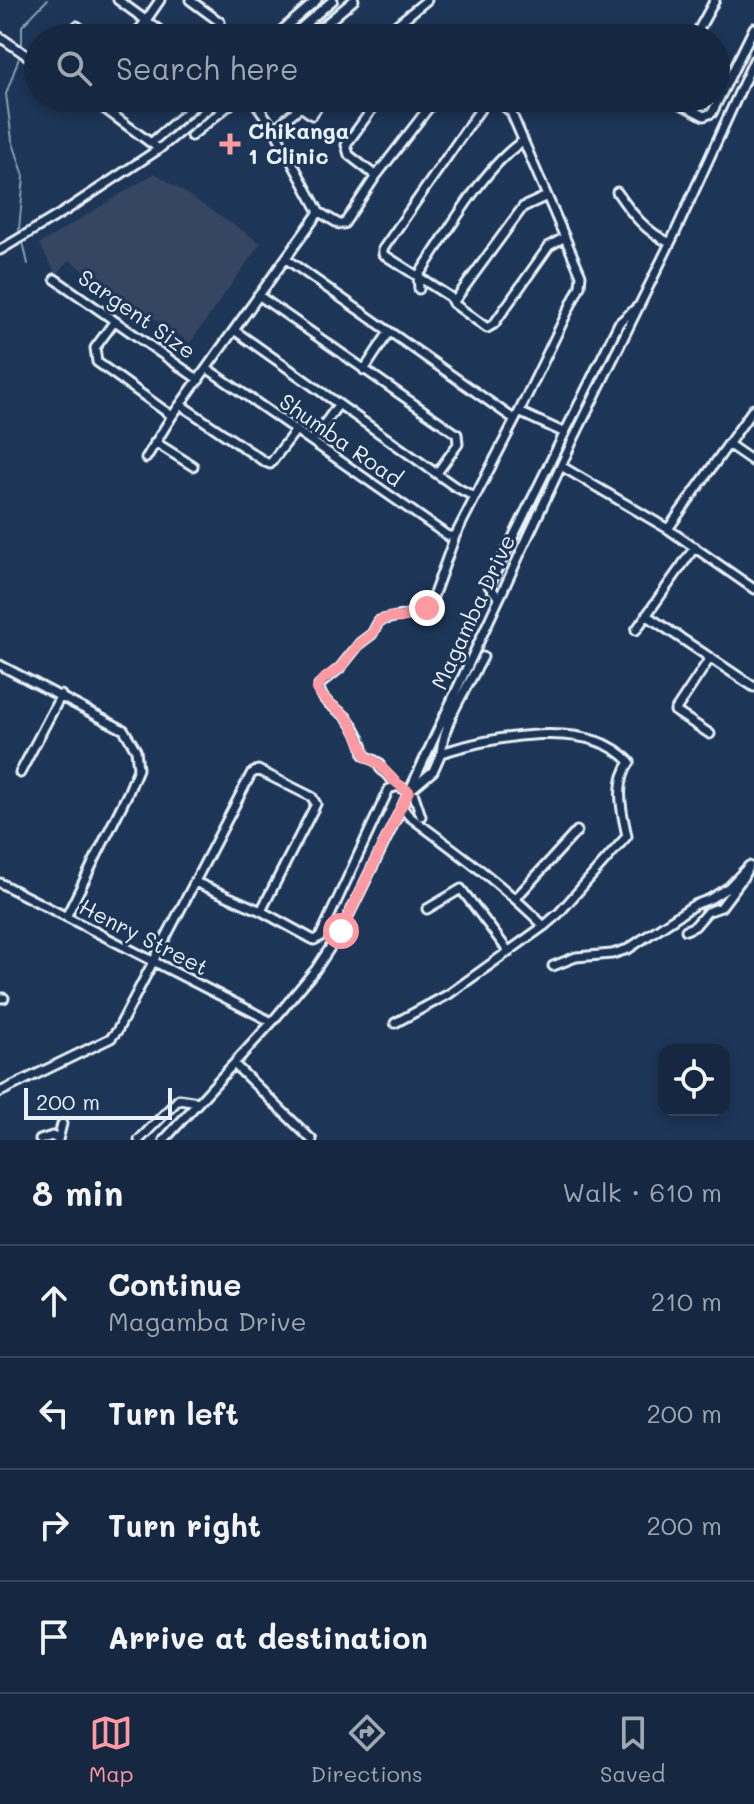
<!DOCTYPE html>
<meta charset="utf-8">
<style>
:root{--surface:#162841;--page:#1f3048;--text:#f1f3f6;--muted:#9ea6b1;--line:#35445a;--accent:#ff9aa2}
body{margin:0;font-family:Mali,sans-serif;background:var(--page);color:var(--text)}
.controls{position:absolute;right:24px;bottom:24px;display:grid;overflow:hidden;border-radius:16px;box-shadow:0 4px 12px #0003}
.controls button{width:72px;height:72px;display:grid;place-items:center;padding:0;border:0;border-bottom:2px solid var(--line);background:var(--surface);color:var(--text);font:40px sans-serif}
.scale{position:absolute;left:24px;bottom:20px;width:148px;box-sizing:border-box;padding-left:8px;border:4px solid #e8f1f8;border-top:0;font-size:22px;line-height:28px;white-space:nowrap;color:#e8f1f8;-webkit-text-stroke:6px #1d3557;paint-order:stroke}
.stop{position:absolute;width:24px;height:24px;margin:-18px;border:6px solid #ff9aa2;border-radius:50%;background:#fff}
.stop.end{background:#ff9aa2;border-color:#fff;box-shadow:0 2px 8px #0008}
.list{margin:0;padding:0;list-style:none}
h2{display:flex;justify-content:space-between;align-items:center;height:104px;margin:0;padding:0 32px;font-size:34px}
h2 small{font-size:26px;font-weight:400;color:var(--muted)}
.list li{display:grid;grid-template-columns:52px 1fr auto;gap:24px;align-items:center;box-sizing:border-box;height:112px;padding:0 32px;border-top:2px solid var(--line)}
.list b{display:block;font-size:30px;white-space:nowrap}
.list p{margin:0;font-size:26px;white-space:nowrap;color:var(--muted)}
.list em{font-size:26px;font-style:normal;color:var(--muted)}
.icon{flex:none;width:44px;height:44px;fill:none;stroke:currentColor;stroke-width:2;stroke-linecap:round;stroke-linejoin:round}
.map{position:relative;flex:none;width:754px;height:1140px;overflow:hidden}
.search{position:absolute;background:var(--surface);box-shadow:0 4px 12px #0003;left:24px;right:24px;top:24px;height:88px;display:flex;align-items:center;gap:20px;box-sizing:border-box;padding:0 28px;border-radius:44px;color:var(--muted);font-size:30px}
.sheet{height:552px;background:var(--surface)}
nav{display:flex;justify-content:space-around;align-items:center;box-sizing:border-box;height:112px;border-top:2px solid var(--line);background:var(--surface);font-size:22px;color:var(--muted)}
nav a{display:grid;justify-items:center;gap:4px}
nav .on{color:var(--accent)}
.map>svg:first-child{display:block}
</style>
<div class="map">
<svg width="754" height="1140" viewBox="0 0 754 1140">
<rect width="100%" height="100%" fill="#1d3557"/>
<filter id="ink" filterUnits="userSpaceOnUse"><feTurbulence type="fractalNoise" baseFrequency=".0125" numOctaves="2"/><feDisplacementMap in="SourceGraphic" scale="16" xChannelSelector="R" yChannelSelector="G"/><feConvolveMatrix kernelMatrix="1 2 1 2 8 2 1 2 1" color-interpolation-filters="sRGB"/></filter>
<g filter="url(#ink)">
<path fill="#344462" d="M155,173L261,243L190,343L69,260L57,275L39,244Z"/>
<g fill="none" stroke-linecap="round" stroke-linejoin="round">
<path stroke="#83a1b4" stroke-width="2" d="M22,49V26L47,0
M20,55L6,94L12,140L24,176L19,229L21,235
M23,242L28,264"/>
<g stroke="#e8f1f8" stroke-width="13">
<path id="minor" d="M118,0L170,38
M190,0L220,22
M77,26L94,38
M395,26L427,0
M0,37L38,63
M134,38L160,0
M273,38L317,0
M289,38L333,0
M309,38L354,0
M382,38L395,26L410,38
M694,38L715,0
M90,98L159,149
M488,98L383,249V254L450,297L453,303L487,328L494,324L549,246L565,237
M669,98L704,116L712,113L754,28
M301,107L312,115L323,98
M274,129L311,98
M191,136L238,98
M152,142L203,98
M376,176L430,106L423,98
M617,192C632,214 645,231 670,243
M319,212L339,224H344L376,176L349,155L346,145L380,98
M0,250L65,211L159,149L221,98
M286,259L514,419
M55,279L199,380
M419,289L418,276C446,236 483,167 523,141
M258,295L457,434L458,444L437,473
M453,303L523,207L547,196
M114,322L95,348L97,362L172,416
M234,330L454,486L475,497
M208,369L448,536H455
M364,370L389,332
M181,405L265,462L270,464L296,430
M519,412L565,433
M312,441L338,405
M155,442L193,466
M728,444L754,462
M146,458L172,416L319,212L274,129L252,98
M561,466L668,529L754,589
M668,529L754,408
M499,598L489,586L619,323L637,307
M646,615L754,687
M636,630L695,547
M0,665L124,730L136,750L138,769L128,793L66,917
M710,734L675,711L710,658
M441,753C444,720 468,686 483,657
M20,773L61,695
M398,786L380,768L379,763L364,755C363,742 356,729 348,719C337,707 320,703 319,685L340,668L360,643L372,634L379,621C397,615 414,617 430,605L455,536L519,412L580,286L581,275L511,112L494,98
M414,787L433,771L441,753C492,737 590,717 630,762C614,784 622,812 627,836L559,913L544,926
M195,882L261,911L314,940L320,937L389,789L398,786L414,795L421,816
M0,883L272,1022
M515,899L577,831
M427,909L461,889L509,952
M553,966L576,957L612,954L628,949L694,905L710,899L729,887L749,866L742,879L721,907L707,912L695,926L686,930
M0,998H4
M395,1023L449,994L544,926C503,885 456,851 409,816L402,807
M234,1064L312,1140
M0,1092L111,1038L117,1031L251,774L258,770L312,797L316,804L261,911
M40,1140L52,1136L58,1140
M58,1140L62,1124
M139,1140L179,1099L198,1102
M164,1140L272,1022L316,969L341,931L402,807L574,438L675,233L754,60"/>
</g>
<use href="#minor" stroke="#1d3557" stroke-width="7"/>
</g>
</g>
<g fill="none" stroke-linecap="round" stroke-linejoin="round" filter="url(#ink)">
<path stroke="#ff9aa2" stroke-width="10" d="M341,931L409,791C389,782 384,763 366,757C361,745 358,734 350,722C341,708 325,705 317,689L322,680L340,668L360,643L372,634L379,621L390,617L400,618L427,608"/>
</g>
<path fill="#ff9aa2" stroke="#1d3557" stroke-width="3" d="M226 132h8v8h8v8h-8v8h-8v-8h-8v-8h8z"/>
<g text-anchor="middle" stroke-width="6" stroke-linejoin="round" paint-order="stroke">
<g font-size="22" font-weight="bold" fill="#e8f1f8" stroke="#1d3557" text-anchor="start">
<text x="248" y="139">Chikanga<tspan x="248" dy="25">1 Clinic</tspan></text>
</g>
<g font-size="22" fill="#e8f1f8" stroke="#1d3557">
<text transform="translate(137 314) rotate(35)" y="8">Sargent Size</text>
<text transform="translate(341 440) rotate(35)" y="8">Shumba Road</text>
<text transform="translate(473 612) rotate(-65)" y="8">Magamba Drive</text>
<text transform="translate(144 937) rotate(27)" y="8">Henry Street</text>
</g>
</g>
</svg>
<div class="controls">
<button><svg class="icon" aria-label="locate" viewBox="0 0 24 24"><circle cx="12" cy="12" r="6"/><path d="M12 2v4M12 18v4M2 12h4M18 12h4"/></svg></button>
</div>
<div class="scale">200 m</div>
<div class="stop" style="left:341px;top:931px"></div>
<div class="stop end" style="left:427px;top:608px"></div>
<div class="search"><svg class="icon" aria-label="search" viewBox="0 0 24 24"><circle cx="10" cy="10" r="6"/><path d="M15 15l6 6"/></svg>Search here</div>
</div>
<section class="sheet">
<h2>8 min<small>Walk · 610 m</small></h2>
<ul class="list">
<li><svg class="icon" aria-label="ahead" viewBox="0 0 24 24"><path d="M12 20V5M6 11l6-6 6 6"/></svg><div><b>Continue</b><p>Magamba Drive</p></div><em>210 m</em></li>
<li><svg class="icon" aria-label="left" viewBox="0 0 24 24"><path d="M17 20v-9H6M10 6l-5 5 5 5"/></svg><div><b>Turn left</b></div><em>200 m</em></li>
<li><svg class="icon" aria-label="right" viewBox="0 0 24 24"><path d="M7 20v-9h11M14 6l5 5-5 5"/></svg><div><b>Turn right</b></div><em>200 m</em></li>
<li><svg class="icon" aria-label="arrive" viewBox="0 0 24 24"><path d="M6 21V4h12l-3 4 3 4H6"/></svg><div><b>Arrive at destination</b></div></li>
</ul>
</section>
<nav>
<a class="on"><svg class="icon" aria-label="map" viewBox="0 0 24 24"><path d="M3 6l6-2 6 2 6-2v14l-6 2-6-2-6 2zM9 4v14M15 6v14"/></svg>Map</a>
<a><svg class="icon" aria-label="directions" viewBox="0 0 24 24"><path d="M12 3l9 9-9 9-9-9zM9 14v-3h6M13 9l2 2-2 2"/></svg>Directions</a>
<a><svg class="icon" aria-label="saved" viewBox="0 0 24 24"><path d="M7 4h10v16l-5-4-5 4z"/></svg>Saved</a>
</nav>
